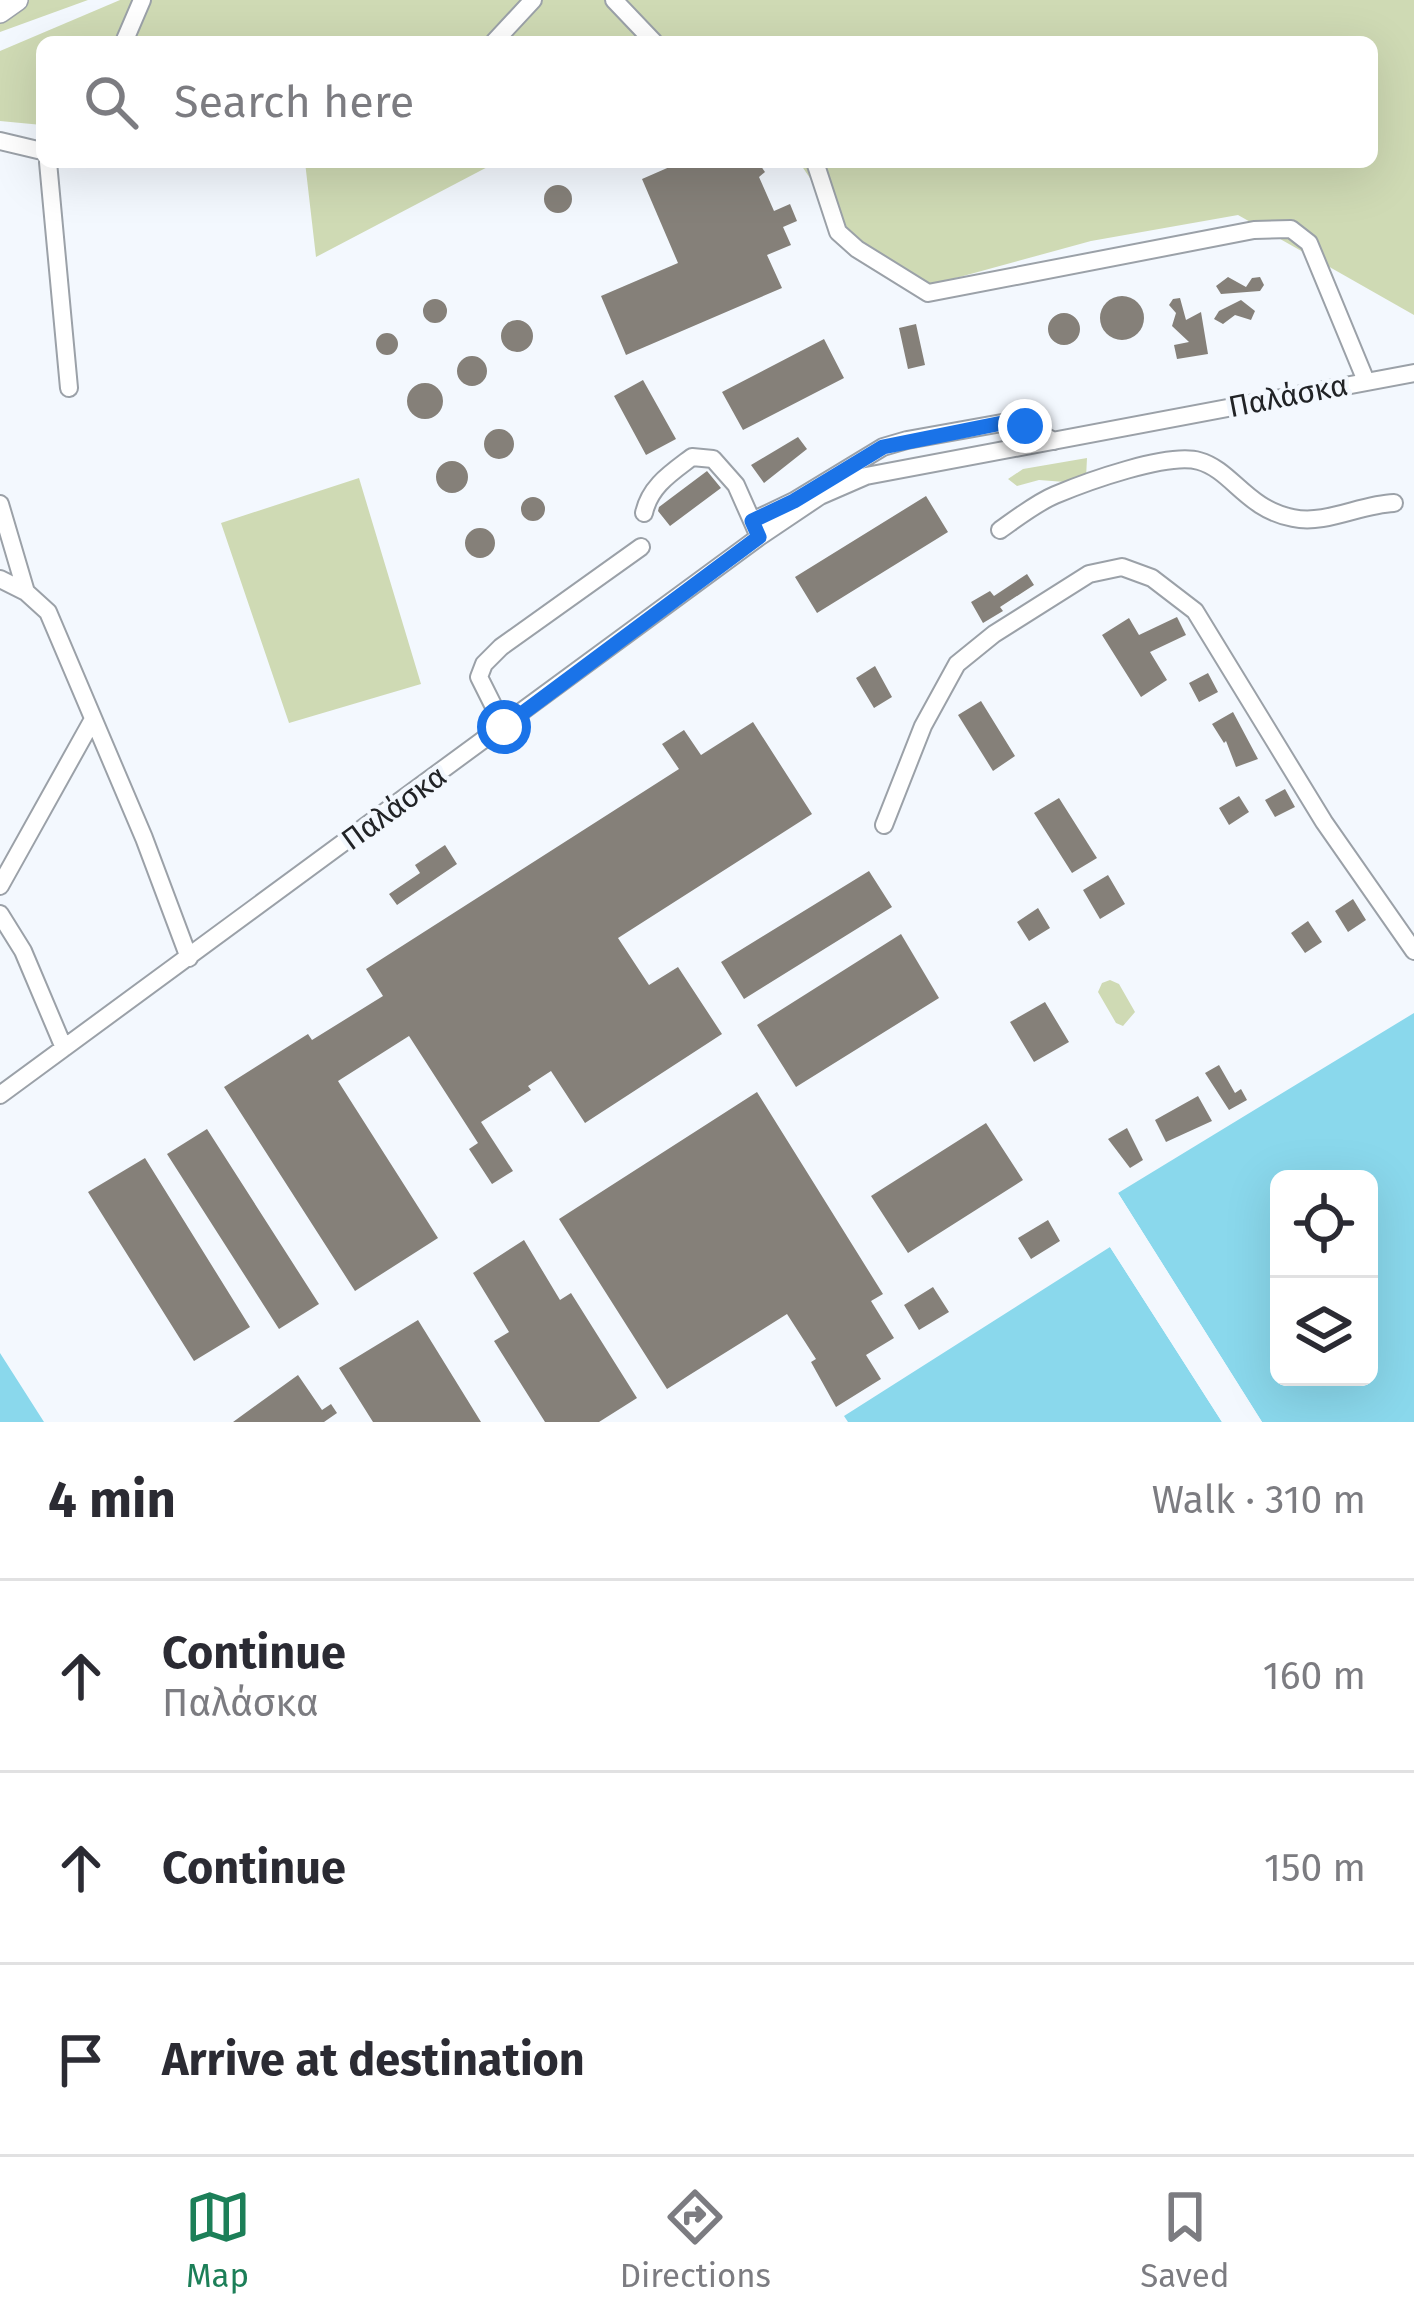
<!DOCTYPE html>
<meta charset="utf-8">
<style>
:root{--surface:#fff;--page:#f2f2f3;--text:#2b2b33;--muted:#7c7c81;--line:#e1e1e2;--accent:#1c7f58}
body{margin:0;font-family:"Fira Sans",sans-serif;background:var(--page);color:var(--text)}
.controls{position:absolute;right:36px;bottom:36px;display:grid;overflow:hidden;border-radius:18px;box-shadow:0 12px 48px #0002}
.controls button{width:108px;height:108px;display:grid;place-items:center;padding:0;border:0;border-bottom:3px solid var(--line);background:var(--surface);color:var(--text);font:60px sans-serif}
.stop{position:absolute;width:36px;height:36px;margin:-27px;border:9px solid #1a73e8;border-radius:50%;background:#fff}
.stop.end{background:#1a73e8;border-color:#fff;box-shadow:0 3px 12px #0008}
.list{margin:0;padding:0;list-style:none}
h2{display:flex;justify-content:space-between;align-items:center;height:156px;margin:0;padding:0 48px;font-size:51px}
h2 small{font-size:39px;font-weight:400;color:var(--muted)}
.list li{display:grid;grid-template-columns:78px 1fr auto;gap:36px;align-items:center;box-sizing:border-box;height:192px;padding:0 48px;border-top:3px solid var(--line)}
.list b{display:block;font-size:45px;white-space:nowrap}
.list p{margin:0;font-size:39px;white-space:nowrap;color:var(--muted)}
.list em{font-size:39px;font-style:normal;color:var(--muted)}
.icon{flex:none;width:66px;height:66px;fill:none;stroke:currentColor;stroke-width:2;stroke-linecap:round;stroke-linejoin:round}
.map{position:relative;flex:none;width:1414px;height:1422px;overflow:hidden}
.search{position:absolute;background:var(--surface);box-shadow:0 12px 48px #0002;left:36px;right:36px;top:36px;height:132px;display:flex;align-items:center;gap:30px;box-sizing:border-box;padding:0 42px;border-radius:18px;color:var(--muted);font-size:45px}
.sheet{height:732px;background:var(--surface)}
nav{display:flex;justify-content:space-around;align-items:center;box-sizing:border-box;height:168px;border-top:3px solid var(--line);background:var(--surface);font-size:33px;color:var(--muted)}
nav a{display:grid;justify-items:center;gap:6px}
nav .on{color:var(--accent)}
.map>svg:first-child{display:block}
</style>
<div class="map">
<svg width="1414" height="1422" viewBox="0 0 1414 1422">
<rect width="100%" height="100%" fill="#f3f8fe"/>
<path fill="#cfdab4" d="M0,0H88L0,32Z
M120,0H1414V315L1238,215L1091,241L923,287L846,231L799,162H1372V42H42V125L0,121V51Z
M305,162H497L316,257Z
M1087,458L1086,478L1078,483L1039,480L1017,486L1008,479L1023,469Z
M359,478L421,684L289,723L221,523Z
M1110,980L1119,984L1135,1012L1123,1026L1116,1023L1098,992L1102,983Z"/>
<path fill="#8ad8ec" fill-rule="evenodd" d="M1414,1013V1422H1262L1118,1193ZM1279,1179H1369V1377H1279Z
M1110,1247L1222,1422H848L844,1416Z
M0,1353L44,1422H0Z"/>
<path fill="#f3f8fe" d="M1118,1193L1262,1422H1255L1117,1202Z
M1111,1241L1115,1243L1228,1422H1222L1110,1247Z"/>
<path fill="#858079" d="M681,162H758L765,172L759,177L774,211L790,204L797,221L783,227L791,245L767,255L782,288L626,355L601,296L678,263L642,179Z
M544 199a14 14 0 1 1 28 0a14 14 0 1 1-28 0Z
M1228,277L1246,287L1252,278L1260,277L1264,285L1260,291L1221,294L1216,286Z
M1100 318a22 22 0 1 1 44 0a22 22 0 1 1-44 0Z
M1180,298L1186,320L1201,312L1208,354L1177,359L1174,345L1189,342L1172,326L1176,313L1169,305L1173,299Z
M423 311a12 12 0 1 1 24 0a12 12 0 1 1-24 0Z
M1241,300L1255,311L1251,320L1235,315L1223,324L1214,319L1219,311Z
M1048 329a16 16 0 1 1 32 0a16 16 0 1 1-32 0Z
M501 336a16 16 0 1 1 32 0a16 16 0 1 1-32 0Z
M916,324L925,365L908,369L899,328Z
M376 344a11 11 0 1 1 22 0a11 11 0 1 1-22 0Z
M824,339L844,378L743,430L722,392Z
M457 371a15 15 0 1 1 30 0a15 15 0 1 1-30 0Z
M643,380L676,439L646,455L614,396Z
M407 401a18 18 0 1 1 36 0a18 18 0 1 1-36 0Z
M484 444a15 15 0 1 1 30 0a15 15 0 1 1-30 0Z
M798,437L807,449L764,483L751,465Z
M436 477a16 16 0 1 1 32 0a16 16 0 1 1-32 0Z
M707,471L721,488L670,526L658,511L659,507Z
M926,496L948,532L817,613L795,577Z
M521 509a12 12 0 1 1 24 0a12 12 0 1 1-24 0Z
M465 543a15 15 0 1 1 30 0a15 15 0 1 1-30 0Z
M1027,574L1034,585L1000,607L1003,611L983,623L971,602L990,591L994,596Z
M1177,617L1186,635L1150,652L1167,680L1141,697L1102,635L1129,618L1139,635Z
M875,666L892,697L874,708L856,678Z
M1208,673L1218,692L1199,702L1189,683Z
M981,701L1015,756L993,771L958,715Z
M1233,712L1258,759L1236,767L1226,741L1224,743L1212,724Z
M753,722L812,814L618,938L649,985L678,967L722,1034L585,1123L551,1071L528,1086L531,1090L481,1122L513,1171L492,1184L469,1149L478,1143L409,1036L338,1081L438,1238L355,1291L224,1087L308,1034L312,1040L383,996L366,969L679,769L662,744L684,730L701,755Z
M1285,789L1295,807L1275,817L1265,800Z
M1239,796L1249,812L1229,825L1219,808Z
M1059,798L1097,858L1072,873L1034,813Z
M445,845L457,864L397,905L389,894L420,873L415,865Z
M869,871L892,907L744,999L721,962Z
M1108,875L1125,904L1100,919L1083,890Z
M1353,899L1366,920L1348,932L1335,911Z
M1038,908L1050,928L1029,941L1017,922Z
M1308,921L1322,942L1305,953L1291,933Z
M901,934L939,998L796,1087L757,1025Z
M1045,1002L1069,1042L1034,1062L1010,1022Z
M1219,1065L1235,1093L1241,1089L1247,1100L1229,1110L1205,1073Z
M757,1092L883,1294L871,1301L894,1338L866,1355L881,1379L836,1407L811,1362L816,1359L787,1314L667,1389L559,1219Z
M1198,1096L1212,1121L1166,1142L1155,1120Z
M986,1123L1023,1180L908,1253L871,1196Z
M1127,1128L1143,1160L1130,1168L1108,1139Z
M207,1129L319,1304L279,1329L167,1154Z
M145,1158L250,1327L194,1361L88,1192Z
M1048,1220L1060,1241L1031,1259L1018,1238Z
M524,1240L560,1300L571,1293L637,1398L599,1422H545L494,1341L509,1332L473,1273Z
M933,1287L949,1312L919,1330L904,1305Z
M418,1320L481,1422H373L339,1368Z
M298,1375L322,1410L331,1404L337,1413L324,1422H233Z"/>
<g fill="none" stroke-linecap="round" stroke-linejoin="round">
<g stroke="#9ba1a8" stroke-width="20">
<path id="minor" d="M614,0L654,42
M124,42L142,0
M494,42L533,0
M0,141L42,151
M48,162L69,388
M815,162L838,232L857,249L928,293L1254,230L1291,229L1309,243L1366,381
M0,504L26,592
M644,513C650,486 671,473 692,457L713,459L736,485L756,530
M752,521L794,501L883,447L907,440L1013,421L1054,441
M1000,530C1017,518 1036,503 1055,495C1086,482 1168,452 1199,461C1232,470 1246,509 1293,518C1326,525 1361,504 1394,503
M0,579L26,592L48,612L144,838L189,958
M504,727L479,677L484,664L501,647L641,547
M884,825L923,726L957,664L994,634L1089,574L1122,567L1152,578L1195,611L1324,822L1414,951
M0,886L92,721
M0,914L23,951L64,1048
M0,1095L759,537L820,496L866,476L1414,373"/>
</g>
<g stroke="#9ba1a8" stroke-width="24">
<path id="major" d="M0,12L17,0"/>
</g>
<use href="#minor" stroke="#fff" stroke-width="16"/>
<use href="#major" stroke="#fff" stroke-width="21"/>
</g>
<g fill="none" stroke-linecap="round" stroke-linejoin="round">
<path stroke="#1a73e8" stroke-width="15" d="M504,727L759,537L752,521L794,501L883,447L1012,421L1025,426"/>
</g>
<g text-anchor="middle" stroke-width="9" stroke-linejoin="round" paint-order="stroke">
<g font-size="30" fill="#212326" stroke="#f3f8fe">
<text transform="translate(1288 396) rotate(-11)" y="10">Παλάσκα</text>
<text transform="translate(394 808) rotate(-36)" y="10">Παλάσκα</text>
</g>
</g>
</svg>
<div class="controls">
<button><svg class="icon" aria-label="locate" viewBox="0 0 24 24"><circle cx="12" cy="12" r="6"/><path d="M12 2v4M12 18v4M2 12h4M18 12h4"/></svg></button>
<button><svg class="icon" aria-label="layers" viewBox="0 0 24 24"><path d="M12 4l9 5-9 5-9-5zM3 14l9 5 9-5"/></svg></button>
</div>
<div class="stop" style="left:504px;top:727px"></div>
<div class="stop end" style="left:1025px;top:426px"></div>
<div class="search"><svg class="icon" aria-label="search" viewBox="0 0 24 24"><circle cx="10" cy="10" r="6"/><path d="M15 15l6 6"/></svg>Search here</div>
</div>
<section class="sheet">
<h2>4 min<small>Walk · 310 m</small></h2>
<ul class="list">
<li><svg class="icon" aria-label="ahead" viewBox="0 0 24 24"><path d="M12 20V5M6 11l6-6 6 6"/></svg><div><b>Continue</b><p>Παλάσκα</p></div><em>160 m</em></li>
<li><svg class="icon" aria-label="ahead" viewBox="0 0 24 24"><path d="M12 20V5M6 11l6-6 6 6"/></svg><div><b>Continue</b></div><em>150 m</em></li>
<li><svg class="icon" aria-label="arrive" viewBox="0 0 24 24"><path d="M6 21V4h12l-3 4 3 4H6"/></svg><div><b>Arrive at destination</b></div></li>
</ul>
</section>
<nav>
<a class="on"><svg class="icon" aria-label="map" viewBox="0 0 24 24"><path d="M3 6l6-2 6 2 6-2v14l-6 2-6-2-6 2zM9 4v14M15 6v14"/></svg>Map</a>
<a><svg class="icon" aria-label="directions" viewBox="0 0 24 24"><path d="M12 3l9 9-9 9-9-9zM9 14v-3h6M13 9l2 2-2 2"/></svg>Directions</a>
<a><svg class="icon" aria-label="saved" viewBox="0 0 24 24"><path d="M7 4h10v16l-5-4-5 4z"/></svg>Saved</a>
</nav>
